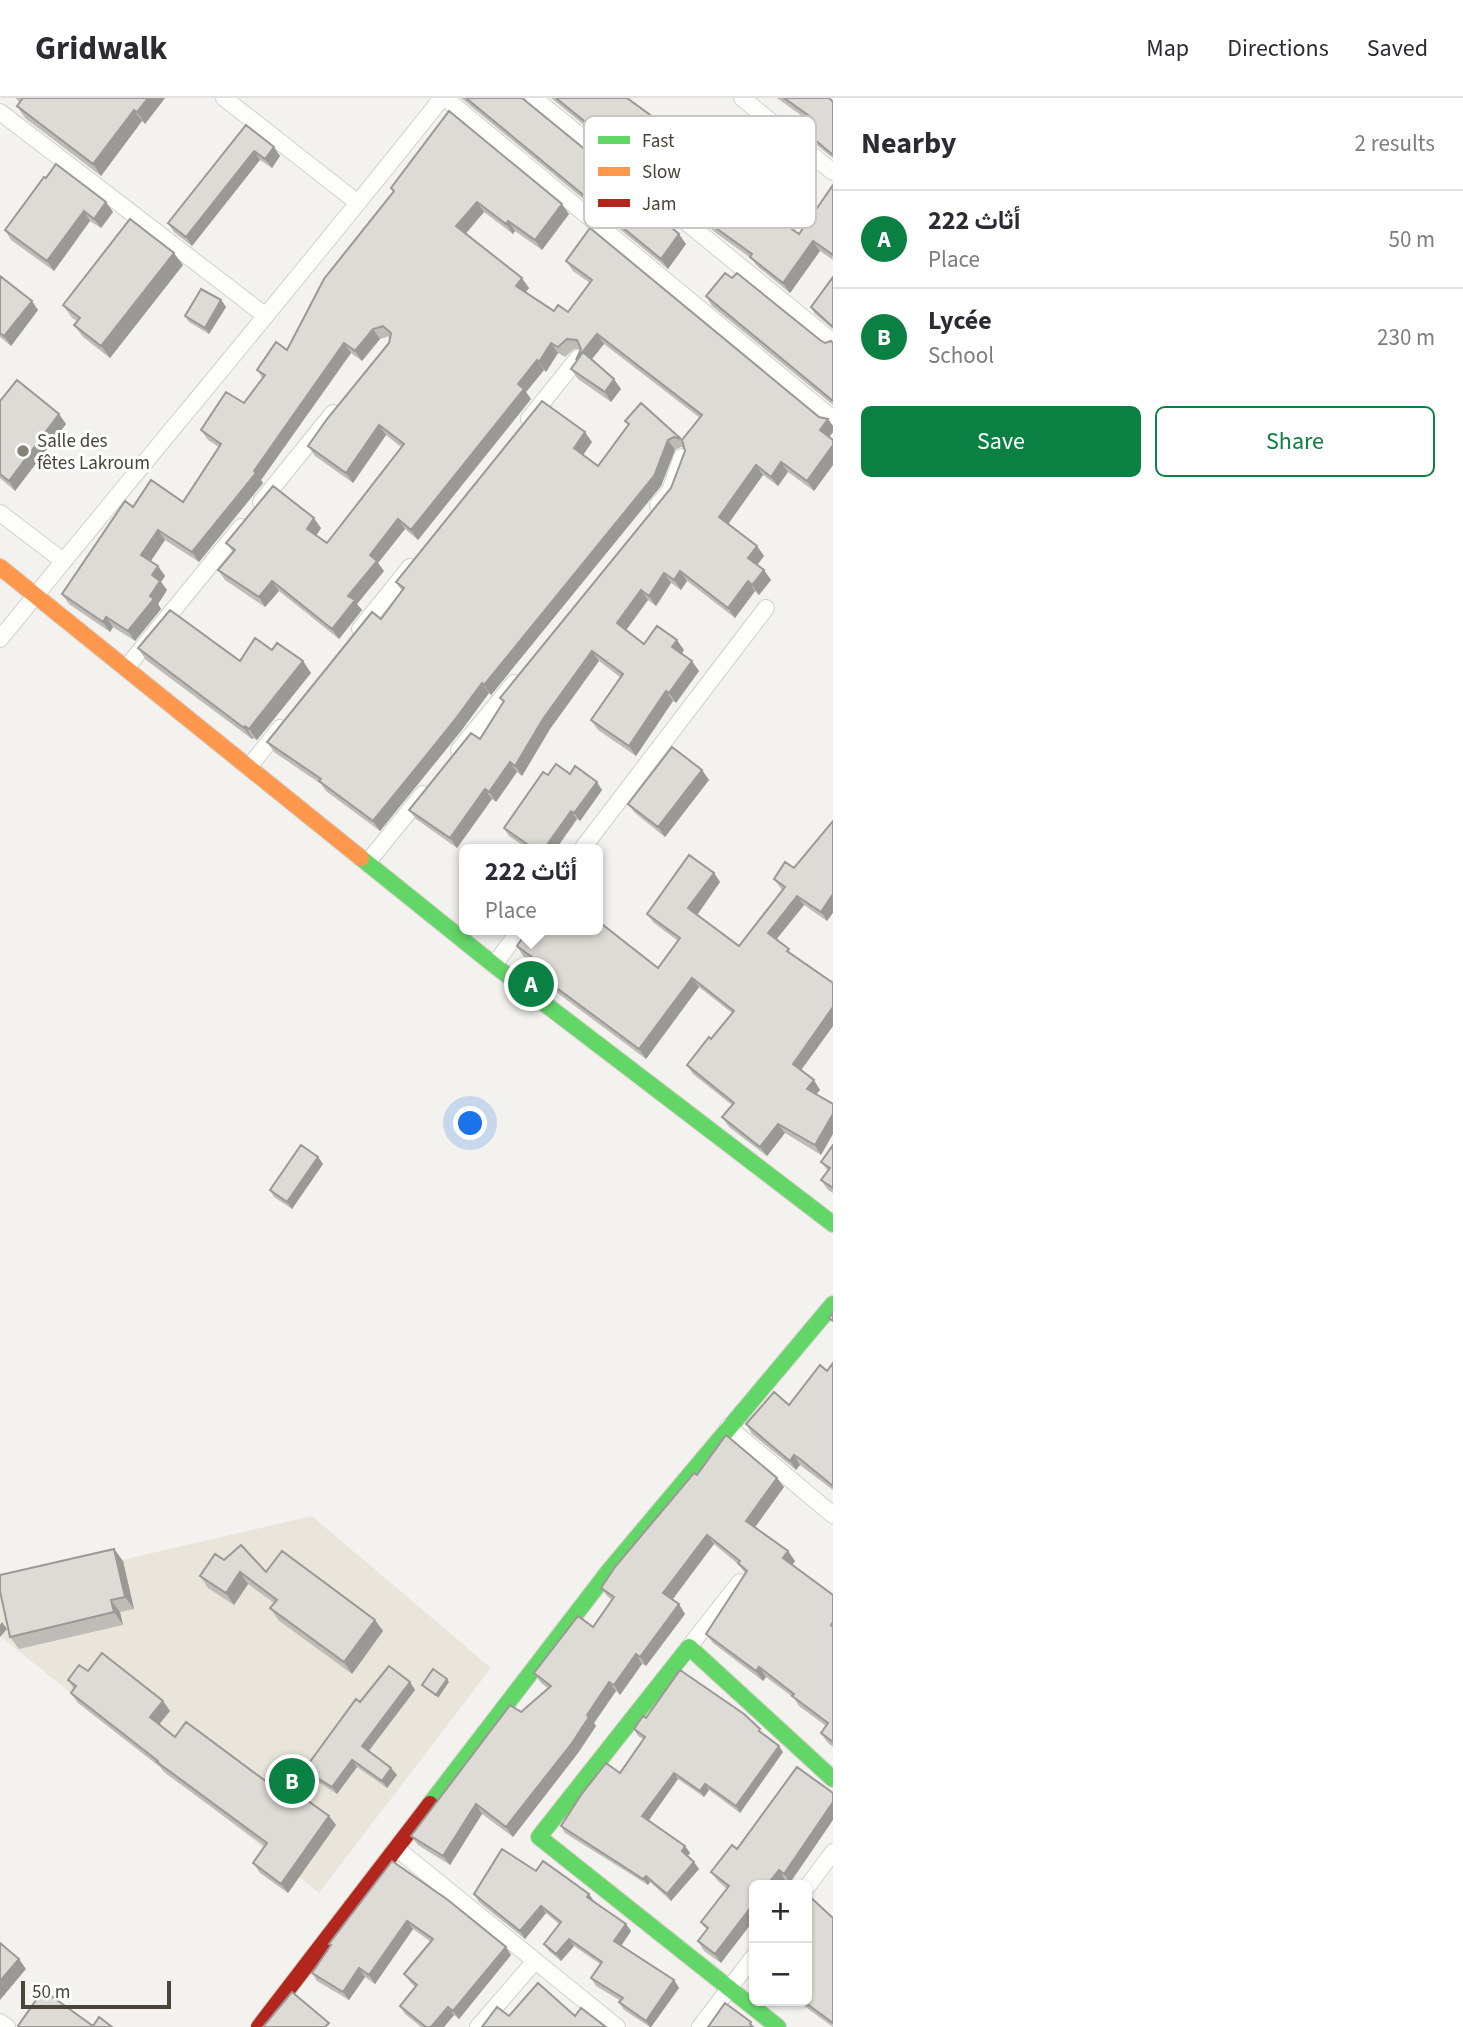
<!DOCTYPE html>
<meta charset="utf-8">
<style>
:root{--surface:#fff;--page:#f7f7f7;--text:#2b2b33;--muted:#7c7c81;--line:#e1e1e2;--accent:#0b8043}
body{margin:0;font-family:"Source Sans 3",Vazirmatn,sans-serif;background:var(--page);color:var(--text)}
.controls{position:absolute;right:21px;bottom:21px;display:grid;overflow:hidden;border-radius:10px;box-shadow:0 2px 5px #0004}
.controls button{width:63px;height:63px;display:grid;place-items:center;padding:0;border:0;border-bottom:2px solid var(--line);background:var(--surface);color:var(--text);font:35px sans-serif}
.scale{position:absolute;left:21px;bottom:18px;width:150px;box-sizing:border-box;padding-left:7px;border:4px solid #4b4439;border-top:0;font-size:19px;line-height:24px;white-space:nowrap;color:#4b4439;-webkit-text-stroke:5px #fff;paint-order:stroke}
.you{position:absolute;left:471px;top:1026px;width:24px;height:24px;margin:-18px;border:5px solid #fff;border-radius:50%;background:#1a73e8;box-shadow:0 0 0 10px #1a73e833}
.badge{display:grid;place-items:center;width:46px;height:46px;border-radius:50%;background:var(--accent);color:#fff;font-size:23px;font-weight:700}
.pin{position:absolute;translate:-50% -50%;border:4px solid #fff;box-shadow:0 2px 7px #0006}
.popup{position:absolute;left:459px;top:746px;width:144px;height:91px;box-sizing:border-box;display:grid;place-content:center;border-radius:10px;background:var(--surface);filter:drop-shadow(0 2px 5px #0005);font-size:23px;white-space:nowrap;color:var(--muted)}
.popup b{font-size:26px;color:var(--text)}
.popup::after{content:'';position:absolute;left:50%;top:100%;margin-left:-14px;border:14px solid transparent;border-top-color:var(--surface)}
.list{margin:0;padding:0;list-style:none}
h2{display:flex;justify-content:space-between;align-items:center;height:91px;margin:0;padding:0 28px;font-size:30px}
h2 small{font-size:23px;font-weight:400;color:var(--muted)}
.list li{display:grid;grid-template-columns:46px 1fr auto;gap:21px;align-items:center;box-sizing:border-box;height:98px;padding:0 28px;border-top:2px solid var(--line)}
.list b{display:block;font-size:26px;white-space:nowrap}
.list p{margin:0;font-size:23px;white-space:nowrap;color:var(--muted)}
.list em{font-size:23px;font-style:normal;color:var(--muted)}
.actions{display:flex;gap:14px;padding:21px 28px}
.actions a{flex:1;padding:16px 0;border:2px solid var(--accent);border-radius:10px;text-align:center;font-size:24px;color:var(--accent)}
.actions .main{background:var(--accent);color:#fff}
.map{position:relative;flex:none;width:833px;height:1929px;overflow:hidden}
header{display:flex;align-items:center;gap:42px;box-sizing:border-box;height:98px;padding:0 35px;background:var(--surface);border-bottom:2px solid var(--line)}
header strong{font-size:33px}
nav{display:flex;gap:38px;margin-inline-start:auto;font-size:24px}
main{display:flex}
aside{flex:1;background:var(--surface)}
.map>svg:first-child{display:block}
</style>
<header>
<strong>Gridwalk</strong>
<nav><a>Map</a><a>Directions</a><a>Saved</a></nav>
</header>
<main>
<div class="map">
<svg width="833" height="1929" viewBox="0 0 833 1929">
<rect width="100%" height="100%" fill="#f4f2ee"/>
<path fill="#eae5da" d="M312,1418L491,1570L319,1795L0,1538V1490Z"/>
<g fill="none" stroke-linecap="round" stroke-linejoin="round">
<g stroke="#d2d0cb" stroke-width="18">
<path id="street" d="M224,0L358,105
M445,0L833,321
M534,0L833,244
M742,0L833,74
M0,14L266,218
M529,321L578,260
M261,404L333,315
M658,407L670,393L682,359
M0,415L62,462
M360,531L410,469
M0,541C147,360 297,183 442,0
M126,570L241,429
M459,652L514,585
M249,669L280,630
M582,751L766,510
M367,765L423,696
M494,867L520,832
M728,1329L833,1417
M689,1549L740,1484
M396,1750L617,1929
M807,1789L833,1754
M0,1924L7,1929
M478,1929L535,1863
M700,1929L754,1858"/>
</g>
<g stroke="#d3cfc5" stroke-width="18">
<path id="fast" d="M361,760L494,867L833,1126
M430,1706L608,1474L833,1206
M778,1929L539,1739L689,1549L833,1681"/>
</g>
<g stroke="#d3cfc5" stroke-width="18">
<path id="slow" d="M0,469L361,760"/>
</g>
<g stroke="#d3cfc5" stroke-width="18">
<path id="jam" d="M259,1929L430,1706"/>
</g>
<use href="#street" stroke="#fdfdfc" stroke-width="16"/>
<use href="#fast" stroke="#63d668" stroke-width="16"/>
<use href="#slow" stroke="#ff974d" stroke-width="16"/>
<use href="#jam" stroke="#b3261e" stroke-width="16"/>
</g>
<path fill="#bfbcb8" d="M15,0H165L145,26L142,23L101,78L25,20L17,8L20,4Z
M461,0H524L525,2L642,98L649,108L648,110L686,146L668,171Z
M551,0H627L653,19L660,28L654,36L681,57L707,71L799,136L833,87V162L820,153L790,195L757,168L752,161L716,135Z
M777,0H829L833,4V60L809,41L802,31L809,23Z
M246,27L280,58L272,70L260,62L192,148L174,134L168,125Z
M44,79L113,114L101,130L90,123L54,173L11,142L5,132Z
M391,90L569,116L542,152L515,133L513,136L484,114L466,136L529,190L525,194L554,213L568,214L590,185L573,173L566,163L819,319L828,321L833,328V334L829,339L833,342V367L814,393L788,374L778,388L763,377L728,426L757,448L764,458L757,467L764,472L771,482L759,497L755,493L735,520L687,483L681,492L671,485L656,508L648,502L626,532L644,546L684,552L682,556L699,573L676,605L673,603L636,658L598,632L591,622L620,579L599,563L550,631L522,678L517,674L496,704L492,701L457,750L416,721L409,712L480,641L503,604L500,600L671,390L685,353L684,350L681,349L675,352L661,388L491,597L489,595L461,633L380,733L326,693L321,686L274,654L267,644L381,521L402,493L396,484L592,344L583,357L598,368L628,327L625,323L681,341L683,343L700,320L604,246L592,261L621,291L611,304L578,281L571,271L577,263L576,262L581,251H574L565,259L558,255L546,274L544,272L526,294L531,301L418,442L405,431L378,465L384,473L357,506L362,512L339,541L279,493L265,509L225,482L218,472L233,454L226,445L321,430L316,438L327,445L401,349L386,337L353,385L315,358L308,348L389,245L390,238L380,241L362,263L351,255L261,382L263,385L199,464L165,442L151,463L158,468L165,478L161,484L167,492L158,506L161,511L135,543L113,529L110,534L69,506L62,496L133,409L183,404L219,349L208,342L201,332L244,305L263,281L257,272L287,252L393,94Z
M183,167L110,260L83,239L74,227L77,223L72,220L63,207Z
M0,178L38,212L11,248L0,239Z
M833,179V231L815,216L811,209Z
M732,180L820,242L825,245H833V307L712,208L706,198Z
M221,202L226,209L209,236L189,224L185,218Z
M0,303L59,316L66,326L15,393L0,380Z
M138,550L240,563L272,552L311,575L257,642L253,640L252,641L146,562Z
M702,672L709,682L665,739L635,715L628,706Z
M570,676L602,692L580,723L577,721L556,751H528L509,738L504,730L548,677Z
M794,770L827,823L804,807L777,841L793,857L833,885V928L801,972L820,992L816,996L821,1057L785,1035L767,1058L729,1029L722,1019L732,1007L693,976L687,967L711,941L732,915L699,889L646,961L552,891L546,882L550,877L523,858L517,848L658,870L678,843L654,825L647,816L714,775L720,784L697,817L739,848L782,792L774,781Z
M833,1047V1095L828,1092L821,1082L828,1073L821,1064Z
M318,1059L323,1066L292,1111L274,1099L270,1092Z
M833,1265V1392L800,1367L796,1372L752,1336L746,1326L789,1307L827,1273Z
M697,1377L784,1389L755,1429L788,1453L795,1463L792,1467L833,1497V1649L828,1645L821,1635L826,1628L799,1608L794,1600L766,1579L763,1583L713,1545L706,1536L746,1476L738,1466L714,1446L672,1501L685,1516L646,1568L642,1566L620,1597L616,1593L594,1625L596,1628L578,1655L513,1739L482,1716L450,1767L418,1747L411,1738L521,1614L548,1590L541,1585L534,1575L593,1529L612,1502L608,1499L601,1490Z
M114,1451L123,1463L134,1511L120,1514L123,1527L19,1551L10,1539Z
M224,1462L266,1474L375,1522L383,1533L352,1576L278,1522L270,1510L274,1505L248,1486L234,1507L208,1490L200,1478Z
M88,1573L163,1603L170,1613L159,1626L175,1639L271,1687L314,1690L306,1702L329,1718L336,1727L288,1795L260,1775L253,1765L264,1748L164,1674L160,1669L78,1605L71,1595L74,1591L68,1582Z
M410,1584L415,1592L369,1653L391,1670L397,1677L387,1690L357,1669L337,1696L310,1679L304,1672L360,1604Z
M646,1620L765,1638L783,1654L740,1715L709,1692L704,1699L678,1681L648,1723L685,1748L690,1755L687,1758L699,1771L671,1803L650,1784L648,1787L565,1735L561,1728L620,1675L643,1641L638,1638L634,1631Z
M797,1669L790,1785L785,1782L781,1787H754L721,1865L704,1853L698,1843L707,1832L701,1824L727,1791L718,1783L711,1774L737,1751Z
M392,1763L506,1849L511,1857L459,1921L454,1917L444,1929H421L405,1916L400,1908L415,1889L410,1884L404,1876L431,1844L413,1831L375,1886L365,1879L349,1902L317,1883L312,1875L330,1848L329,1846Z
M536,1773L594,1803L593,1804L626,1826L631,1833L621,1848L674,1882L679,1890L651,1929H650L624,1912L619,1904L621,1903L596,1888L591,1880L600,1866L574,1848L561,1863L549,1853L544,1846L559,1826L546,1815L525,1841L479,1804L474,1796Z
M833,1820V1929L797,1903H807Z"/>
<path fill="#9b9996" d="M148,0H165L145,26L137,14Z
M134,12L142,23L101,78L93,66Z
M653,19L660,28L652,38L646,29Z
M274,49L280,58L272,70L265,61Z
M254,53L260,62L192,148L186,139Z
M700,61L707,71L698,65Z
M642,98L649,108L646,112L639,102Z
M106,104L113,114L101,130L94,121Z
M477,104L484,114L463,138L456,128Z
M562,106L569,116L542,152L535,142Z
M84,113L90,123L54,173L47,163Z
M508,123L515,133L513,136L506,126Z
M679,136L686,146L668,171L661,161Z
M813,143L820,153L790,195L783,185Z
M174,155L183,167L110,260L101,248Z
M522,180L529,190L523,198L516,188Z
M221,202L226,209L209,236L205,230Z
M32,203L38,212L11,248L4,238Z
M373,231L380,241L362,263L355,253Z
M597,236L604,246L583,272L576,262Z
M344,245L351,255L261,382L263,385L199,464L192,454L254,373Z
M551,245L558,255L546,274L539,264Z
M537,262L544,272L526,294L531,301L418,442L411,432L518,286Z
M614,281L621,291L611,304L605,294Z
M59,316L66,326L15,393L9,383Z
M828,321L833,328V334L827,342L820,332Z
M379,327L386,337L353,385L346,375Z
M585,334L592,344L581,360L574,350Z
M668,342L675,352L661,388L491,597L484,587Z
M833,347V367L814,393L807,383Z
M781,364L788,374L778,388L771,379Z
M756,367L763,377L726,429L719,419Z
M314,420L321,430L314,441L307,431Z
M398,421L405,431L378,465L384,473L357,506L362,512L339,541L332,531L370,457Z
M158,432L165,442L148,467L141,457Z
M757,448L764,458L755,470L748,460Z
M158,468L165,478L161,484L167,492L158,506L161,511L135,543L128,533L150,498L152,477Z
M764,472L771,482L759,497L752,487Z
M680,473L687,483L681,492L674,482Z
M664,475L671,485L656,508L649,498Z
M272,483L279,493L265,509L259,499Z
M748,483L755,493L735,520L728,510Z
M641,492L648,502L624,535L617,525Z
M106,519L113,529L110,534L103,524Z
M677,542L684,552L679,559L672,549Z
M592,553L599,563L550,631L522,678L515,668L543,621Z
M303,563L311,575L257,642L249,631Z
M692,563L699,573L676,605L669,595Z
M482,585L489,595L461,633L380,733L373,723Z
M666,593L673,603L636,658L629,648Z
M245,628L253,640L252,641L244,630Z
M510,664L517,674L496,704L489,694Z
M702,672L709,682L665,739L658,729Z
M597,684L602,692L580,723L574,715Z
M485,691L492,701L457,750L450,740Z
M571,713L577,721L556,751H544Z
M714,775L720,784L695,820L688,810Z
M833,796V815L827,823L821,814Z
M797,798L804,807L774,844L768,835Z
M598,801L602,807L598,812Z
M692,880L699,889L646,961L639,951Z
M833,909V928L799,975L793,966Z
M814,982L820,992L813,1000L807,991Z
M833,1016V1036L821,1057L815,1047Z
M778,1026L785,1035L767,1058L760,1049Z
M318,1059L323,1066L292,1111L287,1104Z
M794,1357L800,1367L796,1372L790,1363Z
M777,1380L784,1389L753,1432L746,1423Z
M707,1437L714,1446L670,1505L663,1495Z
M114,1451L123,1463L134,1511L125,1499Z
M788,1453L795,1463L790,1470L783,1460Z
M240,1474L248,1486L234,1507L226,1495Z
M111,1502L120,1514L123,1527L114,1514Z
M679,1506L685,1516L646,1568L640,1559Z
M375,1522L383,1533L352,1576L344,1564Z
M2,1524L7,1531L0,1539V1527Z
M636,1556L642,1566L620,1597L614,1587Z
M759,1569L766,1579L763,1583L756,1573Z
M447,1581L449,1584L438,1600L436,1597Z
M410,1584L415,1592L367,1655L362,1648Z
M609,1584L616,1593L594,1625L596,1628L578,1655L513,1739L506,1729Z
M163,1603L170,1613L157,1629L150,1619Z
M779,1648L783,1654L740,1715L736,1708Z
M352,1662L357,1669L337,1696L332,1689Z
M391,1670L397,1677L387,1690L382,1683Z
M674,1675L678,1681L647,1725L642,1718Z
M307,1680L314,1690L304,1705L297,1695Z
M705,1686L709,1692L704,1699L700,1693Z
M833,1704V1722L790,1785L784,1776Z
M476,1706L482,1716L450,1767L443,1758Z
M329,1718L336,1727L288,1795L281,1786Z
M685,1748L690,1755L686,1760L682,1753Z
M694,1764L699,1771L671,1803L667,1796Z
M779,1772L785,1782L781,1787H767Z
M646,1778L650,1784L648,1787L643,1781Z
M589,1796L594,1803L592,1806L587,1799Z
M754,1805V1822L721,1865L715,1856Z
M541,1808L546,1815L525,1841L520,1833Z
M407,1823L413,1831L375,1886L369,1877Z
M626,1826L631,1833L619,1851L614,1843Z
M569,1841L574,1848L561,1863L556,1856Z
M506,1849L511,1857L459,1921L453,1913Z
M19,1861L26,1871L0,1902V1883Z
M359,1870L365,1879L349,1902L343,1894Z
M674,1882L679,1890L651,1929H650L646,1923Z
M448,1909L454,1917L444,1929H431Z"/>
<path fill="#dedbd6" stroke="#9b9996" stroke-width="2" d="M23,0H148L137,14L134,12L93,66L17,8Z
M466,0H522L642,98L639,102L679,136L661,161Z
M556,0H627L653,19L646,29L681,57L686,51L700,61L698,65L799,136L833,87V157L813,143L783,185L750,159L752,156L709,125Z
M784,0H829L833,4V57L802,31L812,20Z
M449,13L562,106L535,142L508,123L506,126L477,104L456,128L522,180L516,188L554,213L558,207L568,214L592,182L566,163L590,130L819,319L828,321L820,332L833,342V347L807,383L781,364L771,379L756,367L719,419L757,448L748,460L764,472L752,487L748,483L728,510L680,473L674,482L664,475L649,498L641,492L617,525L644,546L657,528L677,542L672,549L692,563L669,595L666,593L629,648L591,622L623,576L592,553L543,621L515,668L510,664L489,694L485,691L450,740L409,712L471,635L480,641L504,603L500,600L671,390L685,353L682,342L702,317L597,236L576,262L581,251L577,242L567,241L558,249L551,245L539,264L537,262L518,286L524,291L411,432L398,421L370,457L377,463L348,498L355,502L332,531L272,483L259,499L218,472L235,452L226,445L273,388L314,420L307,431L327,445L404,346L379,327L346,375L308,348L327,321L389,245L391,235L383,228L373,231L355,253L344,245L254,373L256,375L192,454L158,432L141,457L158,468L152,477L160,483L150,498L154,501L128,533L106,519L103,524L62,496L125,403L133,409L151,382L183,404L221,346L201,332L226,294L244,305L265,277L257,272L276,244L287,252L324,181L394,93L391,90Z
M246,27L274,49L265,61L254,53L186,139L168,125Z
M56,66L106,104L94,121L84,113L47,163L5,132L44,79L46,80Z
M130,121L174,155L101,248L74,227L80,220L63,207Z
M725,175L732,180L737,175L820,242L825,245L831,243L833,245V303L706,198Z
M0,178L32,203L4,238L0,235Z
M833,179V229L811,209Z
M201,191L221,202L205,230L185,218Z
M583,254L614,281L605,294L571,271Z
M17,282L59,316L9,383L0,376V303Z
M542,303L585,334L574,350L598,368L629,326L625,323L641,305L681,341L674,339L668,342L654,378L484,587L482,585L454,623L373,723L319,683L321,681L267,644L372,514L381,521L404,490L396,484Z
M170,512L240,563L255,540L272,552L277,545L303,563L249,631L245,628L244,630L138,550Z
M672,649L702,672L658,729L628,706Z
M556,666L570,676L575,668L597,684L574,715L571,713L544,751H534L504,730L543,674L548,677Z
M833,723V796L821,814L797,798L768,835L789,851L787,853L833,885V909L793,966L814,982L807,991L833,1006V1016L815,1047L778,1026L760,1049L722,1019L734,1005L687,967L709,939L711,941L734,913L692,880L639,951L546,882L552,874L517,848L528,832H598V823L658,870L680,840L647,816L689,757L714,775L688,810L739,848L785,789L774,781L785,764L794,770Z
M301,1047L318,1059L287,1104L270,1092Z
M833,1047V1090L821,1082L830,1070L821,1064Z
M833,1215V1223L829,1220Z
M833,1265V1388L800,1361L794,1357L790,1363L746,1326L774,1294L789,1307L820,1267L827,1273Z
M726,1337L777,1380L746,1423L788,1453L783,1460L833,1497V1524L831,1527L833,1529V1644L821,1635L828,1625L792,1598L794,1596L759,1569L756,1573L706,1536L747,1473L738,1465L740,1463L707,1437L663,1495L679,1506L640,1559L636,1556L614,1587L609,1584L587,1617L589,1619L572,1645L506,1729L476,1706L443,1758L411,1738L510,1607L521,1614L551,1588L534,1575L578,1518L593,1529L614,1499L601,1490L615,1469L694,1375L697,1377Z
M241,1447L266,1474L282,1453L375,1522L344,1564L270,1510L277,1502L240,1474L226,1495L200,1478L215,1456L224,1462Z
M114,1451L125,1499L111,1502L114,1514L10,1539L0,1493V1477Z
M102,1555L163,1603L150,1619L175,1639L186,1624L271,1687L290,1664L307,1680L297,1695L329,1718L281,1786L253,1765L267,1745L157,1664L158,1663L71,1595L76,1588L68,1582L79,1567L88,1573Z
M389,1568L410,1584L362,1648L391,1670L382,1683L352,1662L332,1689L304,1672L356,1601L360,1604Z
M433,1571L447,1581L436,1597L422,1587Z
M680,1572L744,1616L760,1631L759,1633L779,1648L736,1708L705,1686L700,1693L674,1675L642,1718L685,1748L682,1753L694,1764L667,1796L646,1778L643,1781L561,1728L581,1697L606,1665L620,1675L645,1639L634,1631L643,1618L646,1620Z
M797,1669L833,1695V1704L784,1776L779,1772L767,1787H754V1805L715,1856L698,1843L708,1830L701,1824L729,1788L711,1774L732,1747L737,1751Z
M502,1751L536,1773L543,1763L589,1796L587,1799L626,1826L614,1843L674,1882L646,1923L619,1904L623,1900L591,1880L602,1864L569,1841L556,1856L544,1846L561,1824L541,1808L520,1833L474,1796Z
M392,1763L448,1802L506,1849L453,1913L448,1909L431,1929H426L400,1908L417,1887L404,1876L433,1841L407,1823L369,1877L359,1870L343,1894L312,1875L331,1847L329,1846Z
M807,1796L833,1820V1925L803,1903H807Z
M0,1845L19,1861L0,1883Z
M538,1885L575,1918L581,1910L606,1929H482L497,1909L509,1918Z
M43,1892L93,1928L99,1919L112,1929H19L18,1928Z
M292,1894L329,1925L325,1929H263Z
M725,1905L751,1924L750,1926L753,1929H708Z"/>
<circle fill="#868178" stroke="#fff" stroke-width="2.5" cx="23" cy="353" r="7"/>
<g text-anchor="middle" stroke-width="6" stroke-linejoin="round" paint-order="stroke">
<g font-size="19" fill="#4b4439" stroke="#fff" text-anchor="start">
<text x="37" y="349">Salle des<tspan x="37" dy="22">fêtes Lakroum</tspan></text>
</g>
</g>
<rect x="584" y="18" width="232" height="112" rx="10" fill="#fff" stroke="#c9c7c4" stroke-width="2"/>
<rect x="598" y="38" width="32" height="8" fill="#63d668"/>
<rect x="598" y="69" width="32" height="9" fill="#ff974d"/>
<rect x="598" y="101" width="32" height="8" fill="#b3261e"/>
<g font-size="19" fill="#4b4439">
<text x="642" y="49">Fast</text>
<text x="642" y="80">Slow</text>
<text x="642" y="112">Jam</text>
</g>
</svg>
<div class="controls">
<button>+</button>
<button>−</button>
</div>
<div class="scale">50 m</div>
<div class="you"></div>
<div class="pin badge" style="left:531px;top:886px">A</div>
<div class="popup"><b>أثاث 222</b>Place</div>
<div class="pin badge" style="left:292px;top:1683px">B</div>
</div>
<aside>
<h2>Nearby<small>2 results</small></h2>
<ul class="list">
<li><span class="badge">A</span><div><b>أثاث 222</b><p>Place</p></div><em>50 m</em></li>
<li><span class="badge">B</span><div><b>Lycée</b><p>School</p></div><em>230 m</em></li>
</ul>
<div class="actions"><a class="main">Save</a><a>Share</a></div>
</aside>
</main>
